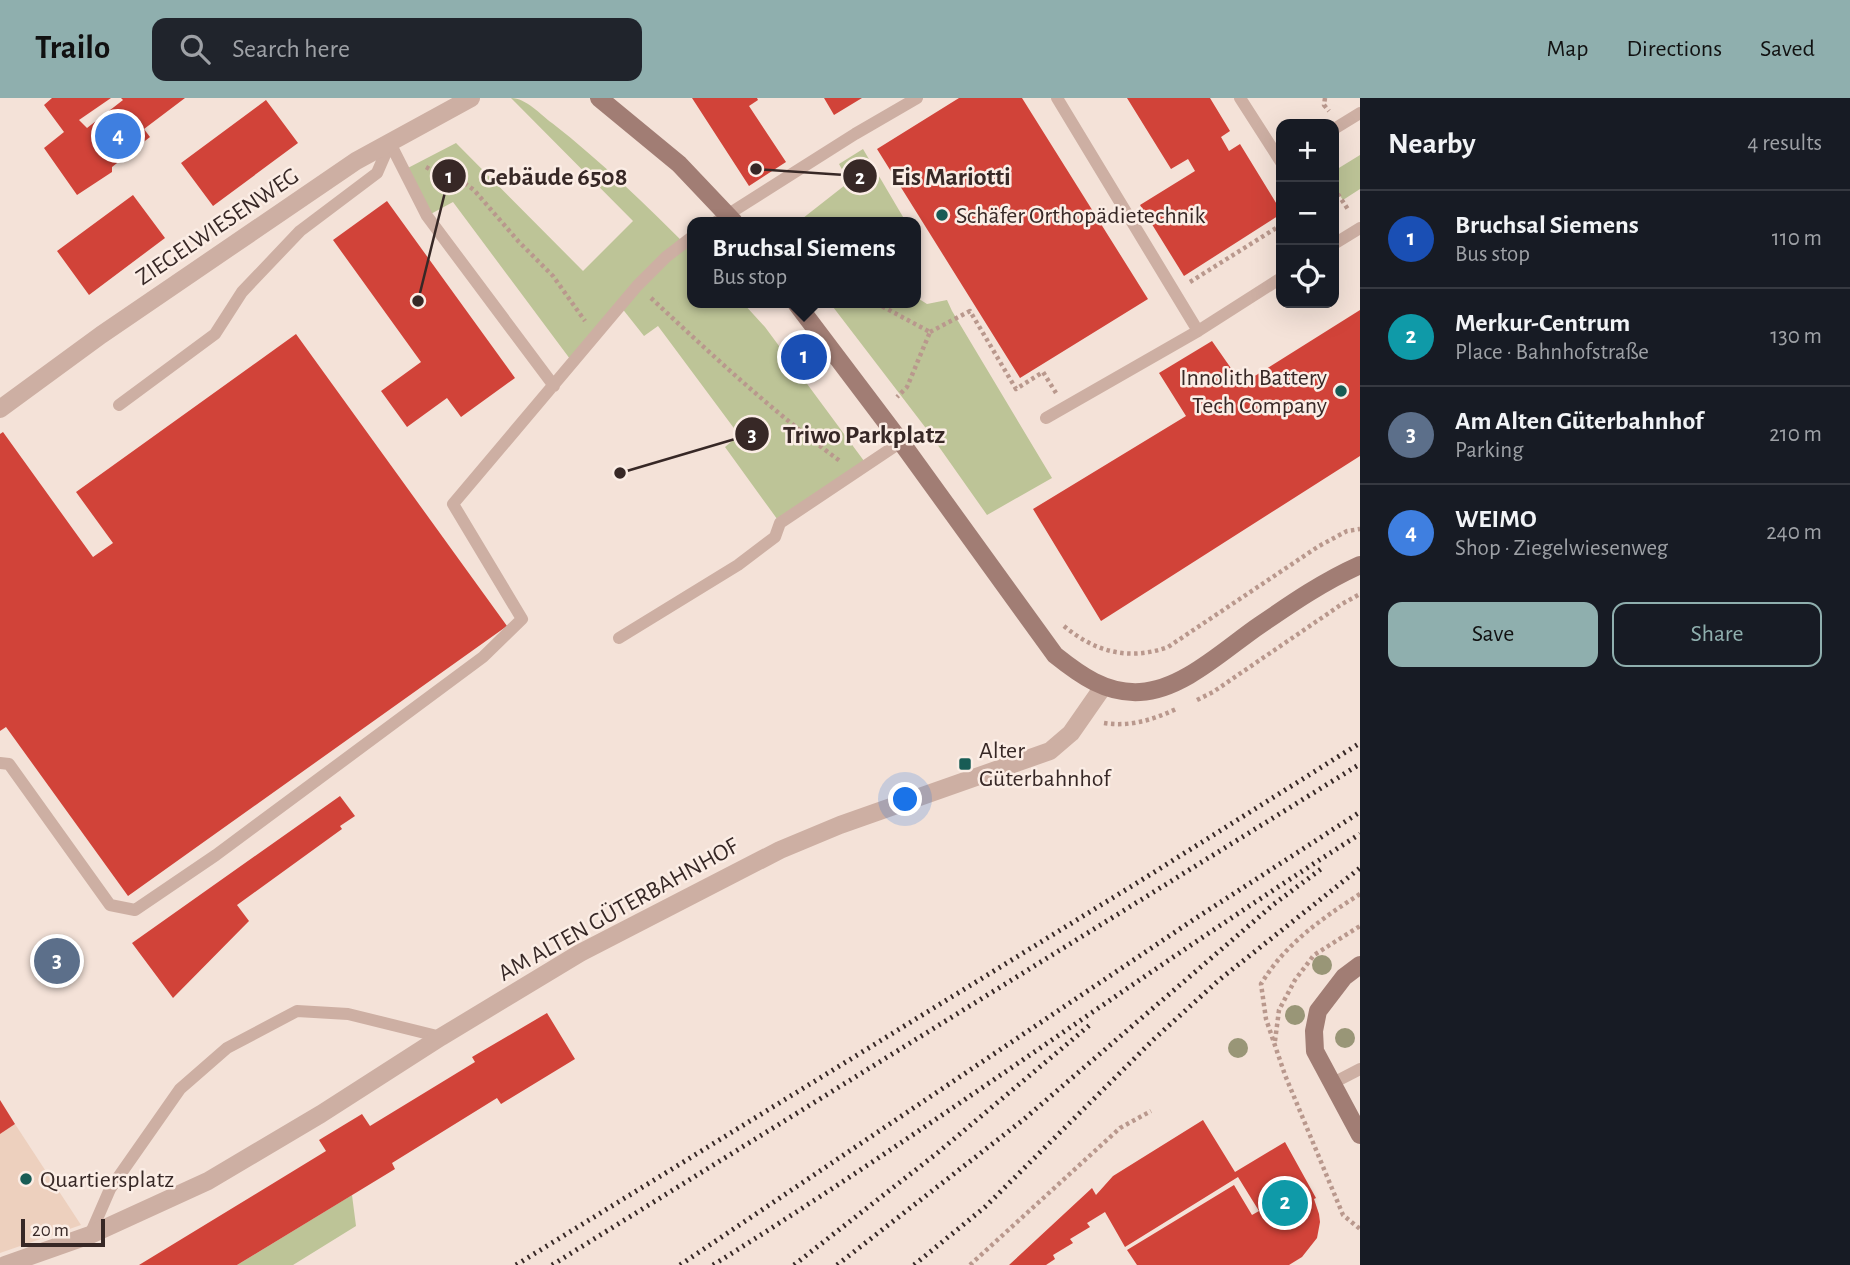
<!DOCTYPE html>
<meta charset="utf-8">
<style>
:root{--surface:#171b24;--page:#20242c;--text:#f1f3f6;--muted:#9ea1a6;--line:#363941;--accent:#8fafae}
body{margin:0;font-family:"Alegreya Sans",sans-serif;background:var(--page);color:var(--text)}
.controls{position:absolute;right:21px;top:21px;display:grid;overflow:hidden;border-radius:14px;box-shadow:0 7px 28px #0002}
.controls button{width:63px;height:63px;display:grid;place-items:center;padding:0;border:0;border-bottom:2px solid var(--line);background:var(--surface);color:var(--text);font:35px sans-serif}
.scale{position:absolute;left:21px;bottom:18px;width:84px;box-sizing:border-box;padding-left:7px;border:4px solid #372826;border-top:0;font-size:19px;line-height:24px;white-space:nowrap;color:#372826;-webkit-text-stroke:5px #fbede5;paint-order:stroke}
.you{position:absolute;left:906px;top:702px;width:24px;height:24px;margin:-18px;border:5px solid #fff;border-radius:50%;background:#1a73e8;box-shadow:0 0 0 10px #1a73e833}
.badge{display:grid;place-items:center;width:46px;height:46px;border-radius:50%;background:var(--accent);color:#fff;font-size:23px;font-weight:700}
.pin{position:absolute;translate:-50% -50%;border:4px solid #fff;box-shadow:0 2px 7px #0006}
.popup{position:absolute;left:687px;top:119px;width:234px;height:91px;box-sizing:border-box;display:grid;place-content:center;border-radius:14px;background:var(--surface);filter:drop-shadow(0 2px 5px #0005);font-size:23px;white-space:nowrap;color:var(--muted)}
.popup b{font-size:26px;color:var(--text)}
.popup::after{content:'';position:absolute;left:50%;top:100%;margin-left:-14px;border:14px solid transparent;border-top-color:var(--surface)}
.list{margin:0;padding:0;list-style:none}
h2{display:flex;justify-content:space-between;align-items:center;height:91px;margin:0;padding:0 28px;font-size:30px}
h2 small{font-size:23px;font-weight:400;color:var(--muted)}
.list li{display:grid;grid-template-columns:46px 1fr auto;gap:21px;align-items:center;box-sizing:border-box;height:98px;padding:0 28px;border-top:2px solid var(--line)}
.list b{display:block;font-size:26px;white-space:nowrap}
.list p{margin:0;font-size:23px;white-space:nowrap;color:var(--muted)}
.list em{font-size:23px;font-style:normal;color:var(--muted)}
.actions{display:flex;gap:14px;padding:21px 28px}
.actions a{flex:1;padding:16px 0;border:2px solid var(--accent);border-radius:14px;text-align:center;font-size:24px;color:var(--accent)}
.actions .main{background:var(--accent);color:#111}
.icon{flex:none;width:38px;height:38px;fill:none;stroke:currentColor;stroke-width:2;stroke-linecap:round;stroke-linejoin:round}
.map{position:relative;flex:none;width:1360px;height:1167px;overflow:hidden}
header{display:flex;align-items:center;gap:42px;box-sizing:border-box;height:98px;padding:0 35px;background:var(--accent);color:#111}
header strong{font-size:33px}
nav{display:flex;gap:38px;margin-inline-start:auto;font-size:24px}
.search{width:490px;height:63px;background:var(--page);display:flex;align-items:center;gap:18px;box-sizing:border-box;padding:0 24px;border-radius:14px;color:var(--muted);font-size:26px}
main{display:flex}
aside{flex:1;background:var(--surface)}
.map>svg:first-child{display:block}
</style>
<header>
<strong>Trailo</strong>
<div class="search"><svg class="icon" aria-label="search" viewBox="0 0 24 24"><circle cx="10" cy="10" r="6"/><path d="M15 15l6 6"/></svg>Search here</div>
<nav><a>Map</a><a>Directions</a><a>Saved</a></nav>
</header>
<main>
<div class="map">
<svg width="1360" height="1167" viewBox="0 0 1360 1167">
<rect width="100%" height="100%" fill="#f4e2d8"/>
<path fill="#bdc497" d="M511,0C526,0 541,17 552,25C602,64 647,108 692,153V205H743L765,229L867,367L780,425L725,349L739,337L658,228L644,238L621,209L573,265L453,104L427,118L404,72L456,45L583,173L633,123Z
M863,51L906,124H798L849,84L839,66Z
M1360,57V91L1343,102L1334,89V73Z
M916,199L927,206L947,202L952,213L1052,380L987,417L925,329L830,205H916Z
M352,1097L356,1128L293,1167H237Z"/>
<path fill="#edd0be" d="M15,1026L81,1127L0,1155V1036Z"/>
<path fill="#d14339" d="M52,0H111L79,22L87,30L123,2L121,0H185L144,31L150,39L112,69V74L77,97L44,50L64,34L44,7Z
M692,0H757L758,2L749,8L786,64L749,88Z
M824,0H862L834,17Z
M959,0H1022L1148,201L1020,280L877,51Z
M1127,0H1210L1230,33L1221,39L1229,53L1240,46L1281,113V116L1184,178L1140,107L1195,73L1188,61L1171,71Z
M266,2L298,45L213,108L181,65Z
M133,97L165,140L89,197L57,153Z
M387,103L515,280L461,319L447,300L407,329L381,293L421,264L333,142Z
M1360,212V358L1101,523L1033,411L1186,318L1159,275L1212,243L1242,286Z
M296,236L507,528L128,798L6,629L0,633V336L3,334L93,459L113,445L76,394Z
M340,698L355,718L340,728L342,731L237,807L249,823L173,900L132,845Z
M547,915L575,961L501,1006L497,1000L392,1065L395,1071L237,1167H139L326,1053L319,1042L362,1016L370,1028L475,964L472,959Z
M0,1002L15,1026L0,1036Z
M1203,1022L1235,1074L1285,1044L1316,1100L1314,1101L1319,1116L1320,1124L1317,1140L1302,1159L1289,1167H1137L1127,1152L1234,1087L1252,1117L1259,1113L1238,1079L1125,1149L1105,1114L1087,1125L1090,1129L1070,1141L1073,1145L1053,1157L1055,1161L1046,1167H1009L1092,1090L1096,1097L1113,1078Z"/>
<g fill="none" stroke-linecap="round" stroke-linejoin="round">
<path stroke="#b9988d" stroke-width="4.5" stroke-dasharray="3.5 3.5" stroke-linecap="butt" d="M1325,0L1324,7L1329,13
M426,69L437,75L463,84L474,92L519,144L553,178L585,223
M1334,90L1349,113
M1190,184L1281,127
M651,200C712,257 773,314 840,363
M876,205L930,234L907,289L897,299
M930,234L970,213L1016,291L1043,274L1056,295
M1064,528C1095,554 1129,563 1168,549L1319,448L1347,433L1360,431
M1197,602L1213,594L1342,506L1360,496
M1104,625C1129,629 1153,622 1176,611
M1360,796C1321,821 1285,846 1261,886L1266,921L1285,977L1343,1117L1360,1131
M1275,943L1279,912L1295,882L1314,857L1360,828
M970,1167L1120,1030L1151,1013"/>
<path stroke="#cdafa3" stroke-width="12" d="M1057,0L1198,233
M1240,0L1281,64
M1334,31L1360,15
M390,45L427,118L554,288
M716,124L855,36L917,0
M1334,146L1360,130
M119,307L215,236L242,194L300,133L377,75L390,45
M1046,320L1198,233L1281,180
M619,540L738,467L775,439L780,425L901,344
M0,665L9,666L110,807L135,812L216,757L483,559L522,521L453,406L637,188L666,159L692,139
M1333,985L1360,971
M90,1137L110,1091L180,991L227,950L297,913L348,916L441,939"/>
<path stroke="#cdafa3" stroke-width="18" d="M0,311L101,237L356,63L471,0
M5,1167L90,1137L208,1083L321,1016L441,939L580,855L780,752L840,727L1050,653L1071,635L1103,589"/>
<path stroke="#a17d74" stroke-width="18" d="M599,0L679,66L734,124
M796,205L901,344L1055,557C1080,577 1106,596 1140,594C1183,592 1226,550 1260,527C1292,505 1324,483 1360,467
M1360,867L1344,879L1318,913L1314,933L1315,953L1360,1037"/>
<path stroke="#372826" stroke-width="5" stroke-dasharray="2 5" stroke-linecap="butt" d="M516,1167L1140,783L1360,645
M552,1167L1360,666
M680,1167L1193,822L1360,714
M713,1167C933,1030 1141,875 1360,736
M794,1167L936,1056L1091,926
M837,1167L1023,1022L1274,806L1321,771
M914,1167L985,1109L1154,941L1219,882L1360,770"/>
</g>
<g fill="#999677">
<circle cx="1322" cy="867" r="10"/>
<circle cx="1295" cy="917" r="10"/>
<circle cx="1345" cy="940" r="10"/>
<circle cx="1238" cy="950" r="10"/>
</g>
<g fill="#185c55" stroke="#fbede5" stroke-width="2.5">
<circle cx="942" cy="117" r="7"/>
<circle cx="1341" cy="293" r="7"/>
<rect x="958" y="659" width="14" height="14" rx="3.5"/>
<circle cx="26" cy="1081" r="7"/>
</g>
<g text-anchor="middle" stroke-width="5" stroke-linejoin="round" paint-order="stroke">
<g font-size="24" fill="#372826" stroke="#fbede5" text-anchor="start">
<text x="956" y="125">Schäfer Orthopädietechnik</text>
<text x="1327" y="287" text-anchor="end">Innolith Battery<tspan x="1327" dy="28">Tech Company</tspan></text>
<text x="979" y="660">Alter<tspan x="979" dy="28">Güterbahnhof</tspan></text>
<text x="40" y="1089">Quartiersplatz</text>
</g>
<g font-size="24" fill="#372826" stroke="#fbede5">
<text transform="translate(217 128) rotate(-34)" y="8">ZIEGELWIESENWEG</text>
<text transform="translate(618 811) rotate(-29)" y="8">AM ALTEN GÜTERBAHNHOF</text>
</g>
</g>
<path fill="none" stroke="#372826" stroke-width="2.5" d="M418 203L449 78M756 71L860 78M620 375L752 336"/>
<g fill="#372826" stroke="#fbede5" stroke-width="2.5">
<circle cx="418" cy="203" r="7"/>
<circle cx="756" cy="71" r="7"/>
<circle cx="620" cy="375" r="7"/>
<circle cx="449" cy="78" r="18"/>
<circle cx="860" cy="78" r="18"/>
<circle cx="752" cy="336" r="18"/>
</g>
<g font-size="21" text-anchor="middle" font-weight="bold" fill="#fff">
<text x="449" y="85">1</text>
<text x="860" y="86">2</text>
<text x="752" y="343">3</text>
</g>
<g font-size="26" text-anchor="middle" font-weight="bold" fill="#372826" stroke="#fbede5" stroke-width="5" stroke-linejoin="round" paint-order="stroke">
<text x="554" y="87">Gebäude 6508</text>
<text x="951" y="87">Eis Mariotti</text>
<text x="864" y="345">Triwo Parkplatz</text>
</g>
</svg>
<div class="controls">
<button>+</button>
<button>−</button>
<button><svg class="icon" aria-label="locate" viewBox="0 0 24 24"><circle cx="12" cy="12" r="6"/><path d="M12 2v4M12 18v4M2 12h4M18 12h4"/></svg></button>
</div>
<div class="scale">20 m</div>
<div class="you"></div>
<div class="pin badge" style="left:804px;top:259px;background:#1a4fb4">1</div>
<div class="popup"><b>Bruchsal Siemens</b>Bus stop</div>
<div class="pin badge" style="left:1285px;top:1105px;background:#0f9aa8">2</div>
<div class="pin badge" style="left:57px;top:863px;background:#5c6f8a">3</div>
<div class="pin badge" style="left:118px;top:38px;background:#3f7fe0">4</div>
</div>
<aside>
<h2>Nearby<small>4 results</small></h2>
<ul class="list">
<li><span class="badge" style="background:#1a4fb4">1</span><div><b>Bruchsal Siemens</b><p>Bus stop</p></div><em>110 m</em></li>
<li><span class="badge" style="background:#0f9aa8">2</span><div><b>Merkur-Centrum</b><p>Place · Bahnhofstraße</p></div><em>130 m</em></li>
<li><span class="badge" style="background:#5c6f8a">3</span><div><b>Am Alten Güterbahnhof</b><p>Parking</p></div><em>210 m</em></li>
<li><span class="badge" style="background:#3f7fe0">4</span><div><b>WEIMO</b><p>Shop · Ziegelwiesenweg</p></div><em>240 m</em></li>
</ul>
<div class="actions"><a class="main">Save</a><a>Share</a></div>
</aside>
</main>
